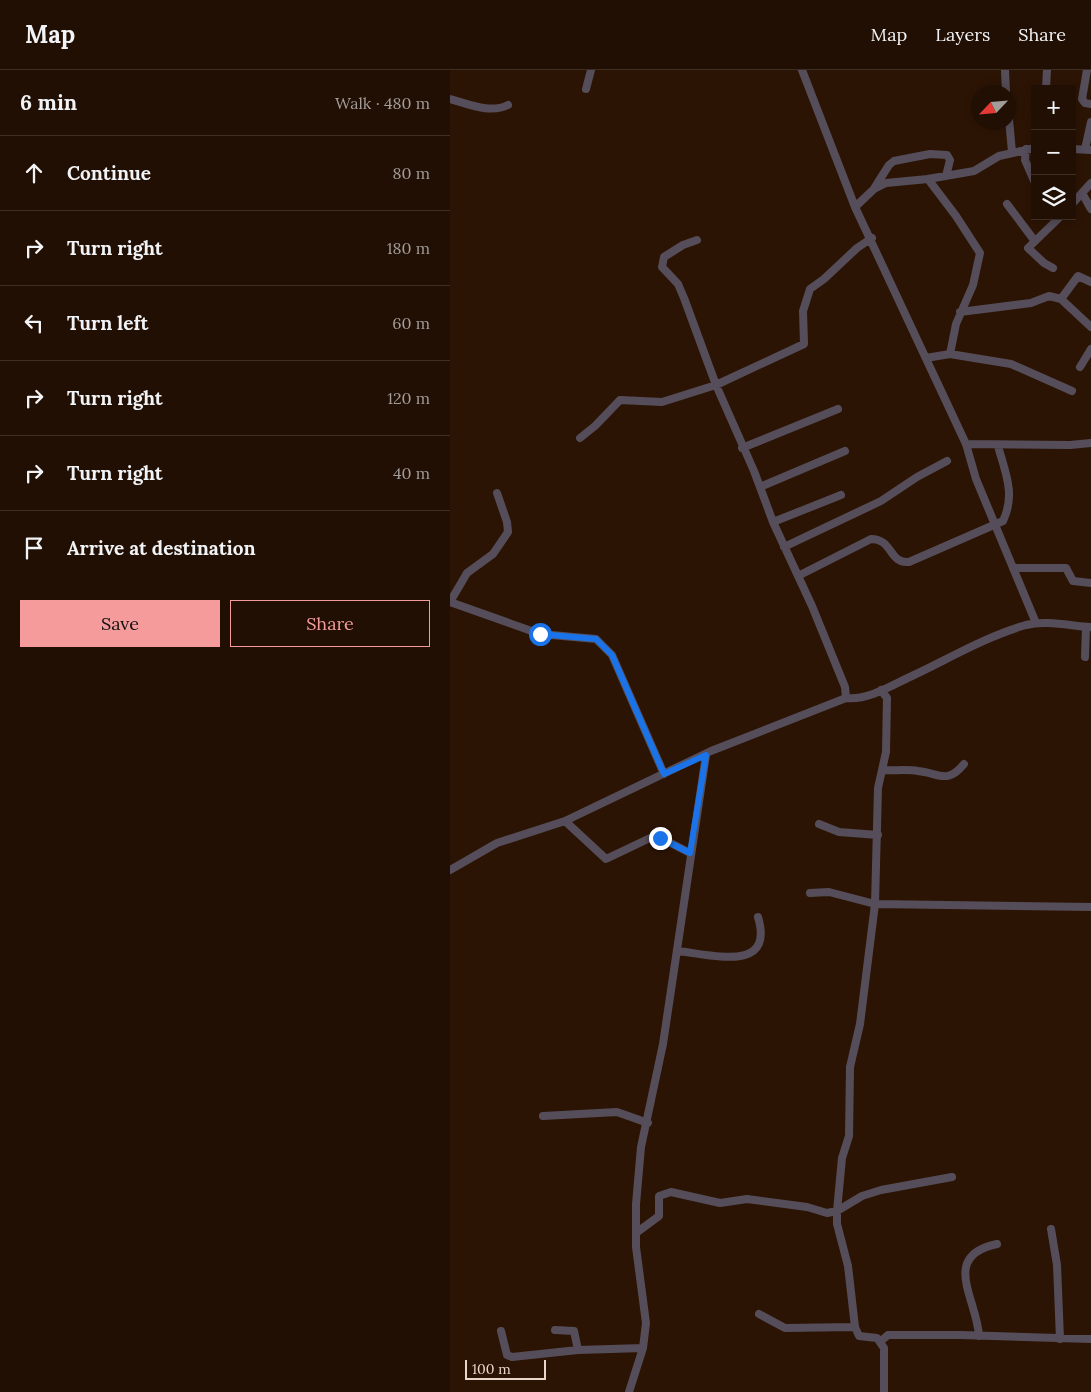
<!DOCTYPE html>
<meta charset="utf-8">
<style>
:root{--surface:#210f03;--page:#29180d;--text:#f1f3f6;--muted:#a29c9a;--line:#3e2f25;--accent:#f59b9c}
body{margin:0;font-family:Lora,serif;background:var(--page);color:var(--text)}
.controls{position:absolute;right:15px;top:15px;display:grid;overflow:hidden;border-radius:0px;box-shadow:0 2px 8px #0003}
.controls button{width:45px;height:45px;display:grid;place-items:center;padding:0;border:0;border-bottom:1px solid var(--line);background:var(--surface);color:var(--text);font:25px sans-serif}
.compass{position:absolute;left:521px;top:15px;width:45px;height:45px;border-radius:50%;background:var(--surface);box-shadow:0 2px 8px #0003;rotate:244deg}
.scale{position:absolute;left:15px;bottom:12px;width:81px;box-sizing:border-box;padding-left:5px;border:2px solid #e9d7cd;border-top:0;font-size:14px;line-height:18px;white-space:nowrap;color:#e9d7cd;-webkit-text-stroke:4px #2c1404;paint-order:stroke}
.stop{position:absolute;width:15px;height:15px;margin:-11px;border:4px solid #1a73e8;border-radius:50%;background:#fff}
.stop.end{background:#1a73e8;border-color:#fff;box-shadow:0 1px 5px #0008}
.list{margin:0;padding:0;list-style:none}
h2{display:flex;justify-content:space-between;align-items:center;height:65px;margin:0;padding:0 20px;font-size:21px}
h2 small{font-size:16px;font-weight:400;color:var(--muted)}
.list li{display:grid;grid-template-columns:32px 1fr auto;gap:15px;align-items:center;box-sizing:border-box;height:75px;padding:0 20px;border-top:1px solid var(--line)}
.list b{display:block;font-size:19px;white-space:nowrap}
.list em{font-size:16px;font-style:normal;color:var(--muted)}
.actions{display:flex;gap:10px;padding:15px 20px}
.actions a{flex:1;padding:11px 0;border:1px solid var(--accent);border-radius:0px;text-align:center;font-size:18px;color:var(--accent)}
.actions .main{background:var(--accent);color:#111}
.icon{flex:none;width:28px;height:28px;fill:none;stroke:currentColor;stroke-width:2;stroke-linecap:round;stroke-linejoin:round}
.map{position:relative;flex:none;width:641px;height:1322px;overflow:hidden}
header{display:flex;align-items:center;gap:30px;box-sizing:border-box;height:70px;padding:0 25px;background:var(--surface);border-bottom:1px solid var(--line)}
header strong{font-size:24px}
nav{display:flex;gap:28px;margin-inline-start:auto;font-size:18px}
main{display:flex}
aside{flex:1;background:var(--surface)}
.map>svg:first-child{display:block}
</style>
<header>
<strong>Map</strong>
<nav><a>Map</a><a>Layers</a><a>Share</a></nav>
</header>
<main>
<aside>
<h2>6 min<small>Walk · 480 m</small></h2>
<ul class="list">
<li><svg class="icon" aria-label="ahead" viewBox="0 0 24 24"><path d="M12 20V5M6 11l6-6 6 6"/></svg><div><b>Continue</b></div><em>80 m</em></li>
<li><svg class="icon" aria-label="right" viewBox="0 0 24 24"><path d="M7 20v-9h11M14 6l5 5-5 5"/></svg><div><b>Turn right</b></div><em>180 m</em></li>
<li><svg class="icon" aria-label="left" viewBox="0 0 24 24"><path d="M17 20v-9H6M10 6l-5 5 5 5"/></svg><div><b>Turn left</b></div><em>60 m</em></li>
<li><svg class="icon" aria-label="right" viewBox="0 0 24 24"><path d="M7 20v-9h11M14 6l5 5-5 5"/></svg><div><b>Turn right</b></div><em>120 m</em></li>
<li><svg class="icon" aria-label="right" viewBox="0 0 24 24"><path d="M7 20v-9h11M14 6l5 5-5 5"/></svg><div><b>Turn right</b></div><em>40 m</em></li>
<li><svg class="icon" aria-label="arrive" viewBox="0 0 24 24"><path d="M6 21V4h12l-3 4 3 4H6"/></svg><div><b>Arrive at destination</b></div></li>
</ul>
<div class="actions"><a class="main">Save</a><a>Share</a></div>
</aside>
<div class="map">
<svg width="641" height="1322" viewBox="0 0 641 1322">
<rect width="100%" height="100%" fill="#2c1404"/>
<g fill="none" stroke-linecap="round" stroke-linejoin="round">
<path stroke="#554e5a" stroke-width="8" d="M352,0L405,137L516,374L526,409L586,553
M555,0L556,22
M637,0L632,29L635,33L641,34
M136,19L141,0
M596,19L597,0
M0,29C19,34 40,44 58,35
M558,38L562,82
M576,79L575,90L585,113
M622,79L641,80
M635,79L641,52
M478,109L506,146L530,183L523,215L506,254L500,284
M425,117L439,95L444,91L480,84L497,85L500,90L496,106
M632,123L641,139
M557,134L584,170
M622,134L641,113
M405,137L424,119L436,113L478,109L524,101L549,86L585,78
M247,170L233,175L214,187L212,197L228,214L234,228L266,315L304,401L323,452L362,536L395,617L396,628
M603,198L594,193L578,178L611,146
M611,229L628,206L641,212
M510,242L581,233L599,226L611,229L641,257
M476,288L500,284L561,294L622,321
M630,297L641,279
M130,368L145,356L170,330L212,332L266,315L354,274L353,241L360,219L374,209L407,178L422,168
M516,374L620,375L641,373
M292,378L388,339
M310,417L395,381
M323,452L391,425
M334,477L431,431L467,407L497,391
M563,498H616L623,511L641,513
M348,506L421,469C443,469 439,494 459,492L553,451C566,424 555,402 548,376
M0,532L90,564L146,569L162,585L214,704
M0,532L17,503L43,484L58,462L57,452L47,423
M635,587L636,557
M431,620L437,628L436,682L428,718L425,834L410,954L400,997L399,1066L392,1088L387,1141V1154L398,1196L405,1257L409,1266L427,1268L434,1278V1322
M432,700C444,701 456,699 468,701C489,703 497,715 514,694
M115,751L156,789L200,768L213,769L240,783
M369,754L389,762L428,765
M0,800L47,773L115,751L261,681L396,628C418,631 444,614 464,605C500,588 537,566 576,555C596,550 621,556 641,557
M360,823L379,822L425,834L641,837
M227,881C260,884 325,904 308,847
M93,1046L167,1042L198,1053
M601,1159L607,1195L610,1269
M186,1163L209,1146V1126L221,1122L270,1133L297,1129L357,1137L377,1143L387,1141L412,1126L431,1120L502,1107
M309,1244L335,1258L405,1257
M105,1260L124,1261L128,1280
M51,1261L57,1285L62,1287L128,1280L193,1278
M529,1266C527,1229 490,1186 547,1174
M431,1271L438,1265H511L641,1269
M179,1322L193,1278L196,1253L186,1177V1134L191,1077L213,974L256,685"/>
</g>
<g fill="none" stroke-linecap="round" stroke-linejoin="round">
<path stroke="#1a73e8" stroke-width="6" d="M90,564L146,569L162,585L214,704L256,685L240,783L210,768"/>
</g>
</svg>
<div class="controls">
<button>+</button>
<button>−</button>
<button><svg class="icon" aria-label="layers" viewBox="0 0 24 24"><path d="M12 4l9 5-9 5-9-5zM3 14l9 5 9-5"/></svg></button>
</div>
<svg class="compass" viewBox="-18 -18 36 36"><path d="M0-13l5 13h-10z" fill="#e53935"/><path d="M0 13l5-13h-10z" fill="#a29c9a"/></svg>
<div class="scale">100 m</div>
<div class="stop" style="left:90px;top:564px"></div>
<div class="stop end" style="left:210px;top:768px"></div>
</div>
</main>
